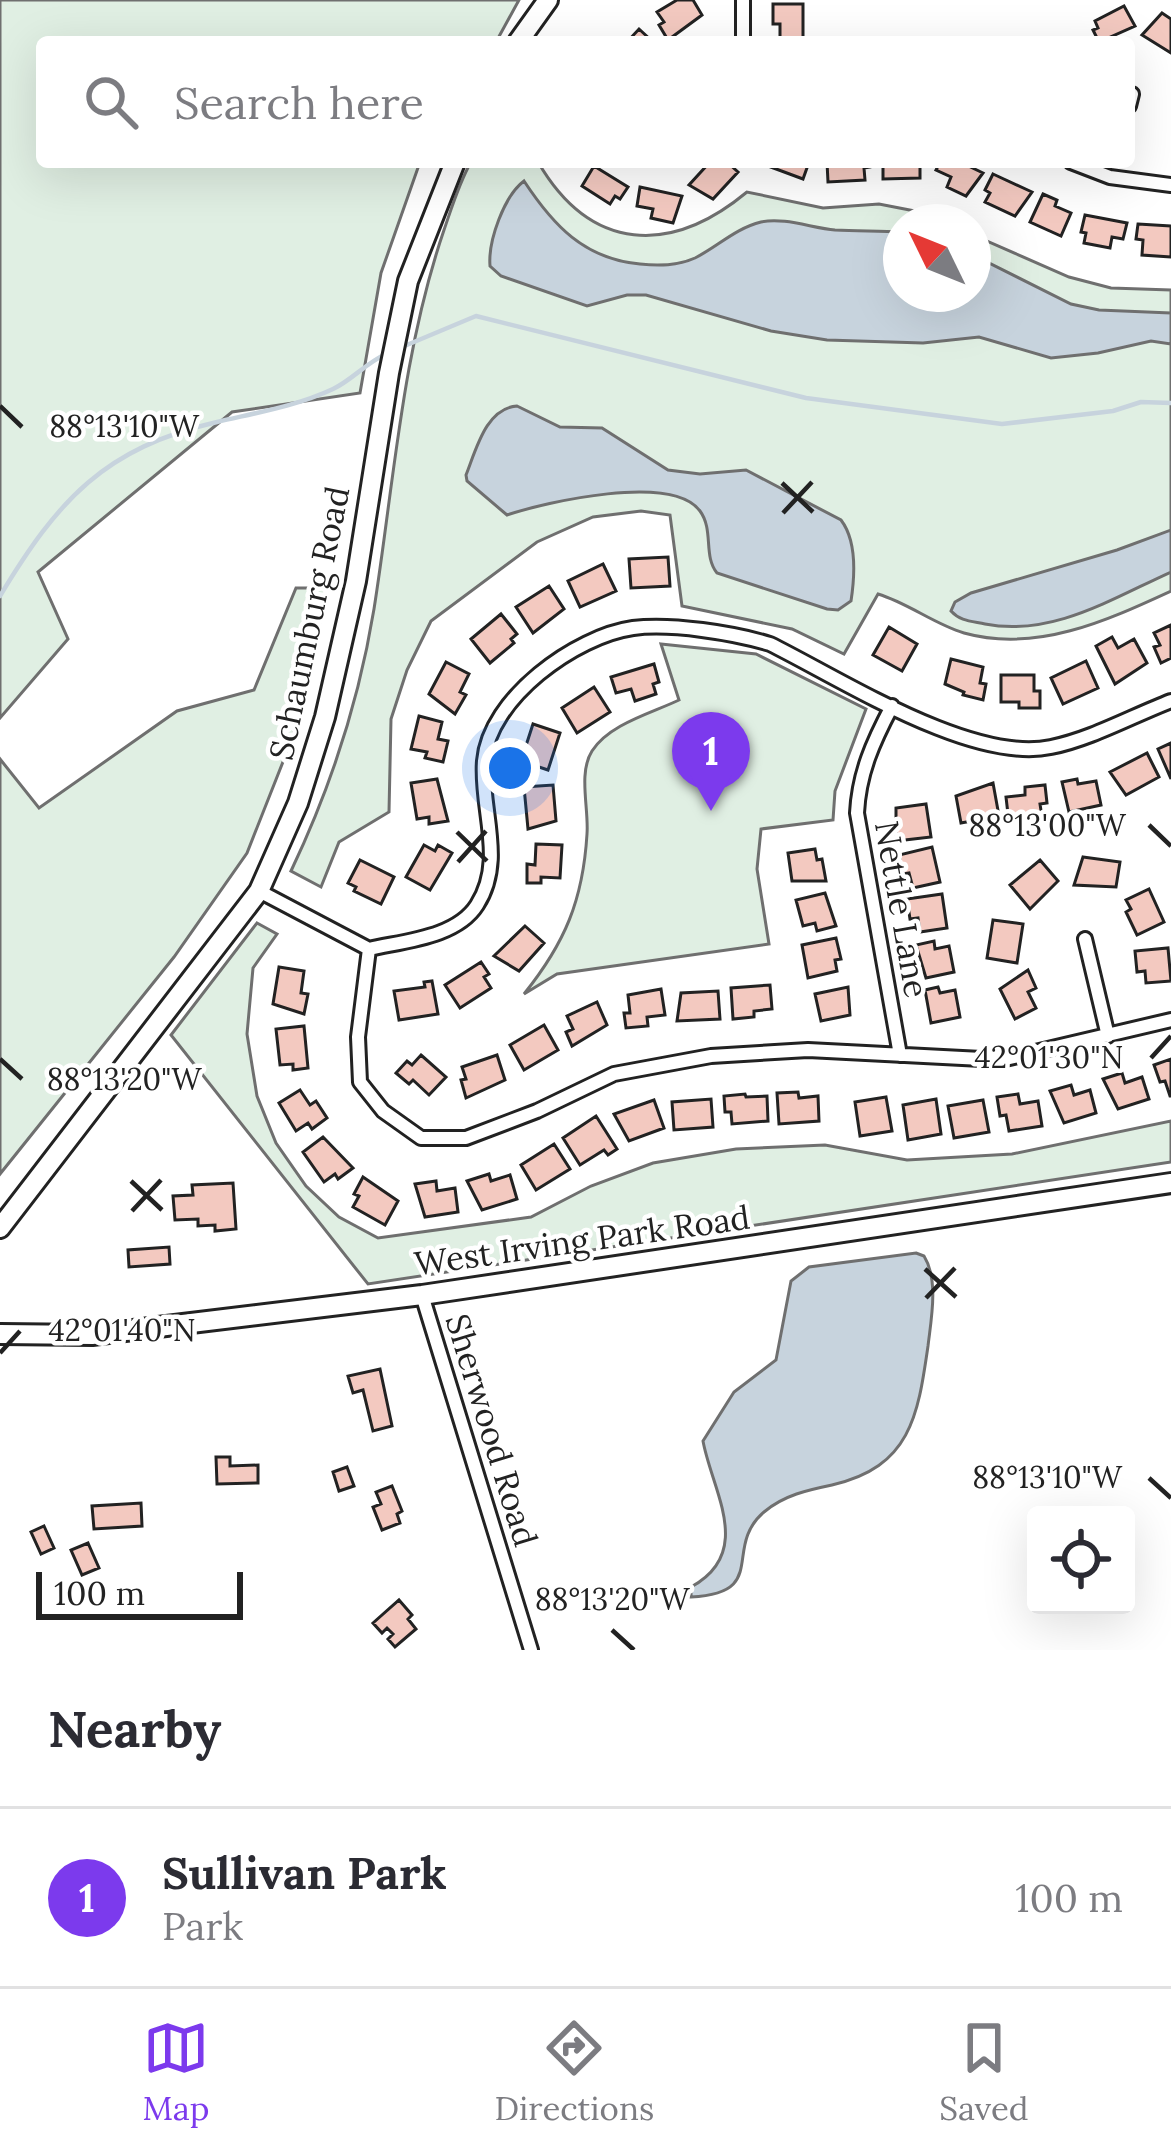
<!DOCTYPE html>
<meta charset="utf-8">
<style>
:root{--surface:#fff;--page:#f7f7f7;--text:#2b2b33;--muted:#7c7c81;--line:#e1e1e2;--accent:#7c3aed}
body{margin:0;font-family:Lora,serif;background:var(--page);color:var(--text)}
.controls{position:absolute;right:36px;bottom:36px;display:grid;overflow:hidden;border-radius:12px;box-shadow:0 12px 48px #0002}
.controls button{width:108px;height:108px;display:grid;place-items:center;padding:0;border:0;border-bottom:3px solid var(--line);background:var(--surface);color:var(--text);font:60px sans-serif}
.compass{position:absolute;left:883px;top:204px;width:108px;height:108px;border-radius:50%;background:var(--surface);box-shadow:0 12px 48px #0002;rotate:313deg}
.scale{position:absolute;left:36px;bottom:30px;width:207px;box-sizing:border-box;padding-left:12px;border:6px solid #222;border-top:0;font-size:33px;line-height:42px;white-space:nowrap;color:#222;-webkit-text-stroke:9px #fff;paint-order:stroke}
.you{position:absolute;left:510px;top:768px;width:42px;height:42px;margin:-30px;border:9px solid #fff;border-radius:50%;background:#1a73e8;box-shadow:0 0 0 18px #1a73e833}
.badge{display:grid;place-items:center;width:78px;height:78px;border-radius:50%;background:var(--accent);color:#fff;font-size:39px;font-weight:700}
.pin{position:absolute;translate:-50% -99px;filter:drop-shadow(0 3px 6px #0008)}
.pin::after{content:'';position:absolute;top:63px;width:42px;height:36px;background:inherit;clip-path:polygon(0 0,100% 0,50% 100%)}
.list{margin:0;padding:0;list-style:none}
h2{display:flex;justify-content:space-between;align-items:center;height:156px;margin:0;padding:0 48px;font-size:51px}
h2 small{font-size:39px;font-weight:400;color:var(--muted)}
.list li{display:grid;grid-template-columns:78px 1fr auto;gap:36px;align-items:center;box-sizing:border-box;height:180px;padding:0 48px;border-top:3px solid var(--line)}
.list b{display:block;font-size:45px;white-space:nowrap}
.list p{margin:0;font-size:39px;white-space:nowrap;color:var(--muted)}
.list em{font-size:39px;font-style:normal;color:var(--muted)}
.icon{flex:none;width:66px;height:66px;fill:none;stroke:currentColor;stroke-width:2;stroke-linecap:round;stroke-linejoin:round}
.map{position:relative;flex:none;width:1171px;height:1650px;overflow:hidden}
.search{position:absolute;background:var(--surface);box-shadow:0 12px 48px #0002;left:36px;right:36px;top:36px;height:132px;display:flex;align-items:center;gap:30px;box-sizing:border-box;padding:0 42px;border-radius:12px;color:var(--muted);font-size:45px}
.sheet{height:336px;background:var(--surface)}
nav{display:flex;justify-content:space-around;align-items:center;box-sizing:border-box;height:168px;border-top:3px solid var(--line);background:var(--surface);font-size:33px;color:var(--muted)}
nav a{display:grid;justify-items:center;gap:6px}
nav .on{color:var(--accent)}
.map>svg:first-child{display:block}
</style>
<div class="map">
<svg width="1171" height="1650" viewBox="0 0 1171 1650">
<rect width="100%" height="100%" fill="#fff"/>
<path fill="#e0efe3" stroke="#6f6f6f" stroke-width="3" d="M0,0H519L496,42H42V162H420L381,273L360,393L232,412L38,572L68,639L0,718Z
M471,162H538C591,253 671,255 747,192L823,208L879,204L925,213L944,222H901V294H973V235L1069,277L1111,288L1171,290V591C1106,621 1036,653 964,633C934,624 908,603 878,594L844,654L792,629L682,606L670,515L641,511L593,517L537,542L431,621L407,670L391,719L389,812L339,842L321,887L291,871C331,787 359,701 374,609C394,482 402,353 444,230C452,207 459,183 471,162Z
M296,588H328L292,739L247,853L174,957L0,1174V759L39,808L177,711L254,690Z
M661,644L756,654L866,709L835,791L833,820L761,829L757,869L769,944L557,974L524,994C565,943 583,900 587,834C589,809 578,773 592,751C609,724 652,713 679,700Z
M257,923L277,934L253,968L247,1034L257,1096L276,1143L306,1186L339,1217L378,1238L531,1217L591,1186L653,1163L736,1149L825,1145L907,1160L1012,1154L1171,1121V1162L368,1284L171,1035Z"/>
<path fill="#c7d3dd" stroke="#6f6f6f" stroke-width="3" d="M524,181C553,225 584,259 640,264C659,266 677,266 695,258C717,247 736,228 761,222C784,217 812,228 835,230C857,231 879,231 901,232V294H973V255L1071,304L1099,310L1171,313V344L1151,341L1098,353L1051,358L979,337L923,343L827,340L771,331L646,295H627L587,306L501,276L490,266C488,241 504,196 524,181Z
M517,406L560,427L602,428L668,470L700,474L746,470L841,520C857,541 855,575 851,601L838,610L827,609L717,573C703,556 714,530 700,511C672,473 546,502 507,515L467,481L466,475C476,450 486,408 517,406Z
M1171,530V572C1111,599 1052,637 985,624C971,621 960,621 951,611L955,602L971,593L1117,550Z
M916,1253L924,1256C939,1280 931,1320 928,1346C918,1415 911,1467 832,1485C808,1490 784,1495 764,1512C722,1548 770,1593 691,1597V1587C755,1552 712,1491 703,1441L734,1392L776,1360L791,1281L809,1267Z"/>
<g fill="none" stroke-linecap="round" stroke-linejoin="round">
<path stroke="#c7d3dd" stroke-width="4.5" d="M402,347L476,316L806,398L1002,424L1113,411L1141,402L1171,403
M0,596C58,500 104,448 217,422C255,413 297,406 333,389C352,380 366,363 386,354"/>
</g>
<path fill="#f3c9c0" stroke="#222" stroke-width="3" d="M677,0H693L702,15L668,40L659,25L664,22L657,12Z
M773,4H803V42H780V24H773Z
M1124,6L1135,26L1099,42L1093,30L1098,28L1095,21Z
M1162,13L1171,19V53L1142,35Z
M639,29L653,42H627Z
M710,162H727L738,172L713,199L689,185Z
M769,162H814L812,166L808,165L803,179L768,166Z
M827,162H870V167L864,168L865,180L828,182Z
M883,162H926V166H920V178L883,179Z
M940,162H960L983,173L966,196L947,187L951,177L936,170Z
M594,166L628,187L620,199L615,196L610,204L582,186Z
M993,174L1032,192L1015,216L985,202L990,193L985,190Z
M640,187L682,196L673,223L651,218L653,209L637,206Z
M1043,194L1057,200L1055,206L1071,213L1061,236L1030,222Z
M1085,215L1127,223L1123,239L1112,237L1110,248L1084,243L1086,233L1081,232Z
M1138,224L1171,226V257L1142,255L1143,240L1136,239Z
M668,557L670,586L631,588L629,559Z
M603,564L616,591L580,607L568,581Z
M549,586L564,609L533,633L516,607Z
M501,614L517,634L511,639L514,643L490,663L471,639Z
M1171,625V658L1161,663L1154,647L1160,645L1154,633Z
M889,627L917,644L902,671L873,655Z
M1112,637L1118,648L1134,639L1147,663L1115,684L1096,646Z
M951,659L983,667L980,683L986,684L983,700L963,695L964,692L945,684Z
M1086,661L1098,688L1063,704L1051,678Z
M446,662L469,674L460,692L466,695L455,714L429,694Z
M654,664L659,682L653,684L656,694L635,701L631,689L616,693L611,677Z
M1001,675H1034V691H1040V708H1019V702H1001Z
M594,687L610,712L577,733L562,708Z
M419,716L442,722L438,739L448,741L443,762L425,758L427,752L411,749Z
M533,724L560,733L548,770L521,761Z
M1171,743V779L1158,749Z
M1147,753L1159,777L1126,795L1110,772Z
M437,779L448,821L429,824V817L417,819L411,783Z
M1077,779L1078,784L1096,781L1101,805L1069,812L1062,782Z
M993,783L999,816L961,823L956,796Z
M553,785L556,821L528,829L524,787Z
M1045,785L1047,803L1040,804L1042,817L1009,823L1006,797L1025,795V787Z
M926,804L931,837L896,841V808Z
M536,844L562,845L560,878L541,877V883H527V864L535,865Z
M424,845L435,851L438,845L452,853L430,890L406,877Z
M932,847L940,882L913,888L909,873L903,874L899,855Z
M815,849L817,860L822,859L826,881H792L788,853Z
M1083,857L1120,862L1116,887L1074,885Z
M360,860L394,877L381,904L354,891L356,887L348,883Z
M1040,860L1058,881L1030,909L1010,885Z
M1149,889L1164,922L1137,935L1126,912L1131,909L1126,900Z
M825,893L836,926L817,931L815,923L803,926L796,900Z
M942,894L947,928L920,932L918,918L910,919L907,899Z
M993,920L1023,924L1017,963L987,958Z
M525,926L544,943L519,971L494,956Z
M836,938L841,959L835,960L837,971L808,978L802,945Z
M934,941L935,949L949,946L954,972L926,978L916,945Z
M1168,948L1171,981L1146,983L1145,971L1137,972L1135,951Z
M481,962L489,974L484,977L491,988L460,1008L445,985Z
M279,967L304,971L301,993L308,994L304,1014L273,1004Z
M1028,970L1036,988L1028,992L1036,1008L1015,1019L1000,989Z
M432,981L438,1014L399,1020L394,991L425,987L424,982Z
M770,985L772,1009L754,1011V1017L733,1019L731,988Z
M848,987L850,1015L821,1021L815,994Z
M938,987L940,993L955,990L960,1017L931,1023L925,990Z
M661,989L665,1015L647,1017L648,1026L626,1028L624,1013H630L628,995Z
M718,991L720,1019L677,1021L681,993Z
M597,1002L607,1025L572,1046L566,1032L573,1029L567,1016Z
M544,1025L558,1050L524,1070L510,1045Z
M304,1026L308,1068L293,1070V1064L280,1065L276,1029Z
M421,1055L446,1077L429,1095L413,1080L409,1084L396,1073L407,1061L412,1065Z
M497,1055L505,1080L466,1098L461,1080L466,1079L462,1067Z
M1171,1059V1096H1170L1165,1081L1160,1082L1154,1065Z
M1122,1073L1125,1083L1142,1077L1149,1099L1118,1109L1103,1079Z
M1071,1085L1074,1095L1090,1090L1096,1113L1064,1123L1050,1091Z
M300,1090L310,1105L316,1101L327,1118L312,1129L308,1123L296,1131L279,1103Z
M798,1092L799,1098L818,1096L819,1121L779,1124L777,1093Z
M745,1094L746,1097L767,1096L768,1121L732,1124L731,1112H725L724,1096Z
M1018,1094L1020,1104L1038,1101L1042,1126L1009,1131L1006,1115L1000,1116L997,1097Z
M886,1097L892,1131L860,1136L855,1102Z
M711,1099L713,1127L674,1130L672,1102Z
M936,1099L941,1134L908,1140L903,1105Z
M654,1100L664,1128L629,1141L614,1114Z
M983,1100L989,1132L954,1138L948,1106Z
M596,1116L617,1149L608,1155L604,1150L580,1165L563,1138Z
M323,1137L353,1168L338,1179L335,1174L324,1182L303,1152Z
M554,1144L570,1169L536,1190L521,1165Z
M489,1174L491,1181L510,1175L517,1199L482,1210L467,1181Z
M363,1177L398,1201L385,1225L353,1207L359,1196L354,1194Z
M436,1181L437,1191L455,1188L458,1212L425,1217L415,1184Z
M233,1183L236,1229L215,1231V1225L198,1226V1219L175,1220L173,1196L193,1195L192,1185Z
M169,1247L170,1264L129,1267L128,1250Z
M380,1369L392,1426L373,1431L363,1390L353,1393L348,1376Z
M216,1457H230V1466L258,1465V1483L217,1484Z
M347,1467L354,1486L339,1491L333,1472Z
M392,1486L402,1511L397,1514L400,1523L382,1530L373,1507L381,1504L376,1492Z
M141,1503L142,1526L94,1529L92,1506Z
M44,1526L54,1548L41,1554L31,1532Z
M88,1543L99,1568L82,1575L71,1550Z
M399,1600L412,1615L408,1619L416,1629L395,1647L388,1639L393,1634L387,1628L382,1633L373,1623Z"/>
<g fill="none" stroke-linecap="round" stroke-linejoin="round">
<g stroke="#222" stroke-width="18">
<path id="street" d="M743,42V0
M1129,106L1132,94
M1071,162L1110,177L1171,185
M892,706C873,742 859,773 857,813L900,1055
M259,891L369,949C403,941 456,938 477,905C506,860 480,809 484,761C489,698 576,636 633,628C671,623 734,633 770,644C841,679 972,764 1051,747C1091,739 1132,716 1171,701
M1085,939L1108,1036
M369,949L358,1037L360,1082L383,1111L421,1138H466L537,1111L614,1074L711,1056L808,1050L1001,1060L1171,1020
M422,1295L531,1650"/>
</g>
<g stroke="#222" stroke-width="24">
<path id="secondary" d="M518,42L548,0
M0,1228L259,891L298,803L325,717L356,581L389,373L408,281L455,162
M0,1334L92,1335L422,1295L1171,1183"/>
</g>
<use href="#street" stroke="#fff" stroke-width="12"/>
<use href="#secondary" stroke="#fff" stroke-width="18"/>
</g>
<path fill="none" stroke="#222" stroke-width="4.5" d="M0,406L22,427M782,483L813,512M783,513L812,482M1149,825L1171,846M457,832L487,861M458,862L486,831M1151,1058L1171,1036M0,1059L22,1079M131,1181L162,1210M132,1211L161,1180M925,1269L956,1297M926,1298L955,1268M0,1353L20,1331M1149,1478L1171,1498M612,1630L634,1650"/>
<g text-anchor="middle" stroke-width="9" stroke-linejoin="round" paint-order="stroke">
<g font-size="33" fill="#222" stroke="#fff">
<text transform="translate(309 623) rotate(-78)" y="12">Schaumburg Road</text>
<text transform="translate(902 909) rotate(80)" y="12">Nettle Lane</text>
<text transform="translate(582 1240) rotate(-8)" y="12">West Irving Park Road</text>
<text transform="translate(492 1430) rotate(73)" y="12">Sherwood Road</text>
</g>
</g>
<g font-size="30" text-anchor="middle" fill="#222" stroke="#fff" stroke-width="9" stroke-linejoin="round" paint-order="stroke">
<text x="124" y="437">88°13'10"W</text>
<text x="1047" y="836">88°13'00"W</text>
<text x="1049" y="1068">42°01'30"N</text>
<text x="124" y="1090">88°13'20"W</text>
<text x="122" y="1341">42°01'40"N</text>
<text x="1047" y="1488">88°13'10"W</text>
<text x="612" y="1610">88°13'20"W</text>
</g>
</svg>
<div class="controls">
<button><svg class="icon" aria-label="locate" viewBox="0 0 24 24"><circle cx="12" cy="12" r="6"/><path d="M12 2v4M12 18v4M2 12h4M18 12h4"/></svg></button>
</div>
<svg class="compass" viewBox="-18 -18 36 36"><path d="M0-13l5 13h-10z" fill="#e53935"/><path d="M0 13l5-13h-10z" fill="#7c7c81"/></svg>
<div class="scale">100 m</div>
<div class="you"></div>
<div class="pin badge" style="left:711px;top:811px">1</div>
<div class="search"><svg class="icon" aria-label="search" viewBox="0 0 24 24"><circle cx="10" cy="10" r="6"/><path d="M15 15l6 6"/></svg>Search here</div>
</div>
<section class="sheet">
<h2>Nearby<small></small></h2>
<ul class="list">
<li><span class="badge">1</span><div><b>Sullivan Park</b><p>Park</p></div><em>100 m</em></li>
</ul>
</section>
<nav>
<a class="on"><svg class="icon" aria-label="map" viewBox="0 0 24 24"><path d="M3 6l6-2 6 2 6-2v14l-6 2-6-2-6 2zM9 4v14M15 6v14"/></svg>Map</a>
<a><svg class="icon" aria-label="directions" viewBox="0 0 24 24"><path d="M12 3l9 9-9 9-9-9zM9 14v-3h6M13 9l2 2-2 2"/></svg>Directions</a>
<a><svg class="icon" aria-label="saved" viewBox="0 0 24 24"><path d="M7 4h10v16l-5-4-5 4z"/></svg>Saved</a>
</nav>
